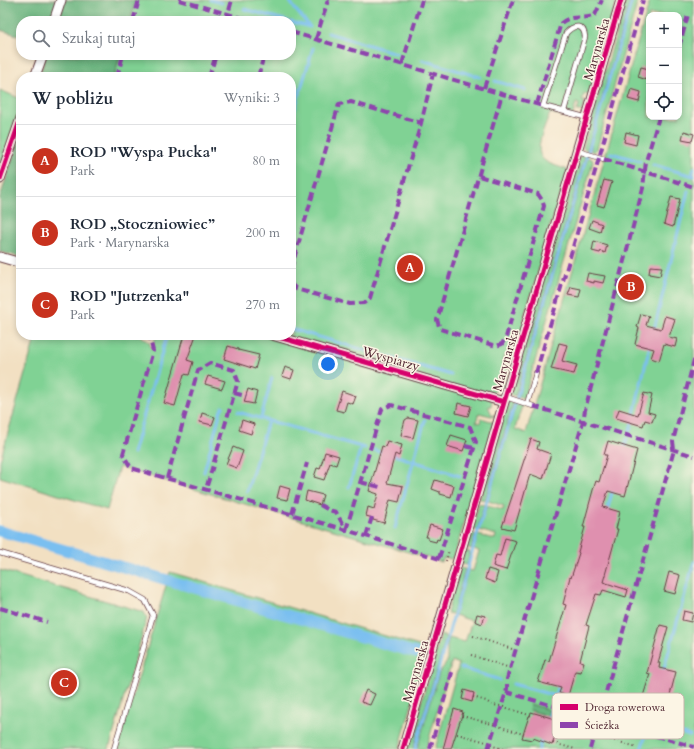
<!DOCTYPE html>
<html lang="pl">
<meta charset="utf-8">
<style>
:root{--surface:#fff;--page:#f2f2f3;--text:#1f2937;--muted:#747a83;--line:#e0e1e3;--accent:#c8321e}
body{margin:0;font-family:Cardo,serif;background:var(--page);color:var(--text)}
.controls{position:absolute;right:12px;top:12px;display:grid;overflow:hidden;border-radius:8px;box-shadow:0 2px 6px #0003}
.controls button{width:36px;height:36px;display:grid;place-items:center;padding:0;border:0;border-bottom:1px solid var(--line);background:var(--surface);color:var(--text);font:20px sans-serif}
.you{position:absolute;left:328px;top:364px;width:14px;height:14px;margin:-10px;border:3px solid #fff;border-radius:50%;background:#1a73e8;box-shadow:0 0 0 6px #1a73e833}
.badge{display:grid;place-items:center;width:26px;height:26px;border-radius:50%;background:var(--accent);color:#fff;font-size:13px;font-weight:700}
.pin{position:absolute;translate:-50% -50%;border:2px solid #fff;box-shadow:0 1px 4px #0006}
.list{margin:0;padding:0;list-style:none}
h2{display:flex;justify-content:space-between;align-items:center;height:52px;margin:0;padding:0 16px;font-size:17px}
h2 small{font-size:13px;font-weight:400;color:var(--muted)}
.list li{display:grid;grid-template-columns:26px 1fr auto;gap:12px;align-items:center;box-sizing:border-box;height:72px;padding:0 16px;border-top:1px solid var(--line)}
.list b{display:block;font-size:15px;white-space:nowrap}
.list p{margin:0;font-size:13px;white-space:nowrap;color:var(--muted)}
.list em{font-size:13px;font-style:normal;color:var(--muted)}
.icon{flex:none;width:22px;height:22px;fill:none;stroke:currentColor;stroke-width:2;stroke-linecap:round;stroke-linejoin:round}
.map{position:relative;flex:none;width:694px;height:749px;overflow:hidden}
.search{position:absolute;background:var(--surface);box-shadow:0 2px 6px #0003;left:16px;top:16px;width:280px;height:44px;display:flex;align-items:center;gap:10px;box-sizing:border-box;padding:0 14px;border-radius:16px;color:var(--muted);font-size:15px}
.panel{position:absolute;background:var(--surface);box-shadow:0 2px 6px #0003;left:16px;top:72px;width:280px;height:268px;border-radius:16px}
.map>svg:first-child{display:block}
</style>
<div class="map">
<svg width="694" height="749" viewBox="0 0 694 749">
<rect width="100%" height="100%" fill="#fcf5e5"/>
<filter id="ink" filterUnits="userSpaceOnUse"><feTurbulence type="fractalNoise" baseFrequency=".025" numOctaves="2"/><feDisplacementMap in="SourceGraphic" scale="8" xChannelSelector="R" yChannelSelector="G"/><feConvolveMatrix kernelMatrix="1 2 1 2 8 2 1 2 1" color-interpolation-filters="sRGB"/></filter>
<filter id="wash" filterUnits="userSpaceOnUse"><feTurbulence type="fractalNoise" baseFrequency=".012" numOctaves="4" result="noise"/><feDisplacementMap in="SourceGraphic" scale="16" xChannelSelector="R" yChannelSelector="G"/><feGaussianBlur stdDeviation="0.9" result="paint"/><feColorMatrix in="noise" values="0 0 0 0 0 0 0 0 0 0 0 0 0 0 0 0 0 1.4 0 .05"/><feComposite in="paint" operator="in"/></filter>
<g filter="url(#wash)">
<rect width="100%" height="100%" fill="#f2e0c2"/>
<path fill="#80d294" stroke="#657860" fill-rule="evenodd" d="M136,0H617L589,95L584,94L582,101H585L582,111H577L579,104L576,103L572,118L550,113C546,126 532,150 544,160C550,165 561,167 568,170L553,219L550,226L535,283L525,313L523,326L513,356L504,355L502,363L509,366V368L502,389L494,391L491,406H488L492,415H496L495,417L479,413L476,422L480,423L481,418L494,422L454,557L450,559L444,558L442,562L119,467L107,510L0,477V461L36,335H140L149,342L152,350L156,335H291V77H114L120,55H291V21H130Z
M626,0H630L587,150L583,148Z
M633,0H638L597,149L594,152L591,151V144Z
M650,0H694V749H435L459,664L452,661L426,749H417L439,673L447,662V645L449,638L465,642L472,621L455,615L468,570L473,571L479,551L474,549L478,535L495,539L496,535L479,530L487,506L503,510L504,506L488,501L516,404L522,406L515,429L526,433ZM649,15H679V117H649Z
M0,90L21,99V107L2,163H0Z
M581,154L585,156L515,396L510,394Z
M588,157L592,159L593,162L524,399L518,397Z
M508,401L513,403L485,500L480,499Z
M479,504L484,505L477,530L472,529Z
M470,532L475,534L471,549L466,547Z
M465,550L470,552L467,565L461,564Z
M460,568L465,569L453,614L447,613Z
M0,570L144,612L147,618L109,749H0Z
M170,572L426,648L419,671L420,676L399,749H117Z
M441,635L446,637L413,749H408Z"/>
<path fill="#68b47e" stroke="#596a54" d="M0,0H136L130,21H21V36L0,30Z
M46,55H120L114,77H39Z
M21,133V257L0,252V197Z
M530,704L549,710L543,729L540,723L542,714L529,710Z"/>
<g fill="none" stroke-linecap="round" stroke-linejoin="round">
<path stroke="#7abff0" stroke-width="3" d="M211,0L222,3
M289,0L295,9L310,27
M244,9L288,21
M291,22L310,27
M328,33L396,53
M422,60L480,77
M495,81L525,90
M291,122L313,48
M611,153L640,161
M653,165L694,176
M692,176L694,168
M291,329L451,375
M654,330L688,191
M238,412L365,448
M261,418L272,378
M630,431L650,345
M624,449L627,439
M374,450L383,453
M133,453L167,335
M391,454L460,476
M204,472L221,410L223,407
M349,487L361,447
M247,491L268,421
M607,511L613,489
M395,528L425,420
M461,668L500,680
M663,672L694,562
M513,684L595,707
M555,696L558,684
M608,712L690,736
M547,721L551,710
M649,724L653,710
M415,749L632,0
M539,749L542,737
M641,749L645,738"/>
<path stroke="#7abff0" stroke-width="11" d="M0,531L416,653"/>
</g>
<g id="blocks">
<path fill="#df90af" d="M641,67L649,69L647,80L638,77Z
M631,89L641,92L639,102L628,99Z
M684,131L694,134L692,141L682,139Z
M626,132L638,135L636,145L624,142Z
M604,180L612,182L604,207L597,205Z
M671,197L680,199L673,227L664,224Z
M592,220L602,224L600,232L589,228Z
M594,241L607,245L605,253L601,251L600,253L592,251Z
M650,266L662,267L660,276L649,274Z
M588,273L605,276L603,283L594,281V283L586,281Z
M571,287L581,289L579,297L568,295Z
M641,314L649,316L646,325L661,329L665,316L675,319L669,337L677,339L675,347L664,344L659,361L651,358L654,349L635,344L639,328L637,327Z
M184,335H196L187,360L193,362L189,375L184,374L175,406L164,403Z
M559,343L567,345L562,361L577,365L574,374L551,369Z
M228,346L238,349V350L259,355L255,369L224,359Z
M285,367L294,370L291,379L282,376Z
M208,376L225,381L222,389L205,384Z
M248,389L257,392L254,404L244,402Z
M342,391L356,396L353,404L347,402L344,412L336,410Z
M644,393L652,395L648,412L655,414L652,422L645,420L643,426L616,418L619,409L638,415Z
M458,403L471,406L468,416L456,413Z
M202,413L215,417L212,425L200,422Z
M408,418L418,420L413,438L401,435L405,420Z
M242,420L254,424L251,434L239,430Z
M451,435L467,440L463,451L447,446Z
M531,439L539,442L537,449L551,454L543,479L530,474L514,530L502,527Z
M387,441L402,445L399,456L395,454L387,483L403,486L399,502L390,500L384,523L373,520V518L366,516L368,507L374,509L378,494L369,491L382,446L385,447Z
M608,441L637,450L625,496L608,491L603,507L620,512L616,529H618L603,582L628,590L626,597L603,590L601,595L596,594L586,625L589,626L580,661L584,662L581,672L575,671L568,696L559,693L561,688L538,682L545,660L549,661L566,605L563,604L570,577L571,578L579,553L578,552L585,527H583L593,490L596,481L599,482L607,455H604Z
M233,447L243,451L237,468L226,464Z
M325,452L339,456L336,465L330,463L324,480L314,477L317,468L320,469Z
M435,480L454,486L451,497L440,494V492L432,489Z
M280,486L290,489L287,500L277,498Z
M307,491L323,495L320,505L305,500Z
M430,525L443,529L439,540L437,539L436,542L428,540V537H426Z
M505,538L516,541L506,570L493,566L496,555L500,556Z
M488,569L498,572L495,583L485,579Z
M669,572L680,575L675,594L664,591Z
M684,611L693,613L691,622L682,620Z
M477,614L485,616L482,624L475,621Z
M660,625L668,627L658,663H660L659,668L676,672L666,710H667L665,718L639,709L650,674L647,673Z
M366,690L375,694L370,705L361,702Z
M464,690L474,693L472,702L462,699Z
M454,709L463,712L451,749H443Z
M531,712L562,721L559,729H558L552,745L533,738L532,740L522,738L529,716H530Z"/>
</g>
</g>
<g filter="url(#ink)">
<use href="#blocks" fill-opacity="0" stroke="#633c42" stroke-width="1"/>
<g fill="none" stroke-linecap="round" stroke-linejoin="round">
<g stroke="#633c42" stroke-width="6">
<path id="lane" d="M564,111L585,37C584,24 574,24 566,33L543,106L588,118
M578,151L604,159
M506,397L533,406
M527,404L536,373
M0,553L129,591L145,600L153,615L114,749"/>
</g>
<g stroke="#633c42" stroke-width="11">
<path id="street" d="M54,21L61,0
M35,77L43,55
M0,179L21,118
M0,257L21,263
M272,335L504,402
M403,749L621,0"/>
</g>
<path stroke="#633c42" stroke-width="2" stroke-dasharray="1 3" stroke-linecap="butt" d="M446,561L449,550
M473,636L515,650
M471,655L510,668
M473,697L486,701L492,705L501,706L532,716
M462,716L492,724L523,734
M561,724L592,734
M457,734L490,743L493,746L503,749
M595,735L637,747
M553,743L575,749"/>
<use href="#lane" stroke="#fff" stroke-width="4.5"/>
<use href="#street" stroke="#fff" stroke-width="9"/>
<path stroke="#8e44ad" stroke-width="4" stroke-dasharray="8 4" stroke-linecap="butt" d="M179,0L252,21
M133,21L139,0
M226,21L232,0
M291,32L543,106
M316,39L328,0
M679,47L688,15
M402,64L422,0
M117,77L123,55
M209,77L216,55
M258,77L264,55
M484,88L513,0
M537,104L561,23C574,13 581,21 595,15L602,0
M604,159L694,187
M479,176L538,194L542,200L544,206L506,337L502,344L496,346L440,329L437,320L502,94
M291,269L339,104L351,102L421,123
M291,284L296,289L350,304L364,303L370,298L421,123L433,74
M145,335L150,339L153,351L123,454L131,468L346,530L443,560
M536,373L599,158L643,0
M234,393L246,396
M533,406L694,456
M465,446L474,448
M167,478L198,370L210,363L234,370L238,381L206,489
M360,482L380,487
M320,505L329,510L336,512L346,530
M292,514L307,463
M346,530L382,409L391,405L470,427L476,442L439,558
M366,536L372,517
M0,608L47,622
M506,692L694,747
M430,749L453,669
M488,749L507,689V679L583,422L585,410L643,188L646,161L659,117
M590,749L674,450L673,441L694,360"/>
<g stroke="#fcf5e5" stroke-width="8">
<path id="cycleway" d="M0,179L21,118
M272,335L504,402
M403,749L621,0"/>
</g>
<use href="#cycleway" stroke="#d6006c" stroke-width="5"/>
</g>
</g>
<g text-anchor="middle" stroke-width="3" stroke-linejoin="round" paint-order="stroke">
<g font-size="13" fill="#4a1f2b" stroke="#fcf5e5">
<text transform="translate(596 49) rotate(-74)" y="5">Marynarska</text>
<text transform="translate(391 358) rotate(16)" y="5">Wyspiarzy</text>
<text transform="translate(505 360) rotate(-74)" y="5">Marynarska</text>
<text transform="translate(415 671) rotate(-74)" y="5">Marynarska</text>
</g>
</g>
<rect x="552" y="693" width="132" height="46" rx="6" fill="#fcf5e5" stroke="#c7b5ad" stroke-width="1"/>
<rect x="560" y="704" width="18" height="6" fill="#d6006c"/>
<rect x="560" y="722" width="18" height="6" fill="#8e44ad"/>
<g font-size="11" fill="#4a1f2b">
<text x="585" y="711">Droga rowerowa</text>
<text x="585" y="729">Ścieżka</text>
</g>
</svg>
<div class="controls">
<button>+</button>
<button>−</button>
<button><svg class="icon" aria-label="locate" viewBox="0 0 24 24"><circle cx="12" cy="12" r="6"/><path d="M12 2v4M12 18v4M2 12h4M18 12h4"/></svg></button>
</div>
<div class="you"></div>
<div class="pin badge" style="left:410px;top:268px">A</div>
<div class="pin badge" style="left:631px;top:287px">B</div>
<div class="pin badge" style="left:64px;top:683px">C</div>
<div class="search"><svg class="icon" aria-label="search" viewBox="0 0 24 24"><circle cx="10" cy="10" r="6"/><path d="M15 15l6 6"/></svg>Szukaj tutaj</div>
<section class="panel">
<h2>W pobliżu<small>Wyniki: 3</small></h2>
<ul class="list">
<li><span class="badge">A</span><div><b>ROD &quot;Wyspa Pucka&quot;</b><p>Park</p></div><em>80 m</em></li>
<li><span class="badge">B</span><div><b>ROD „Stoczniowiec”</b><p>Park · Marynarska</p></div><em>200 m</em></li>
<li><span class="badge">C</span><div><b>ROD &quot;Jutrzenka&quot;</b><p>Park</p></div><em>270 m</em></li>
</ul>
</section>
</div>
